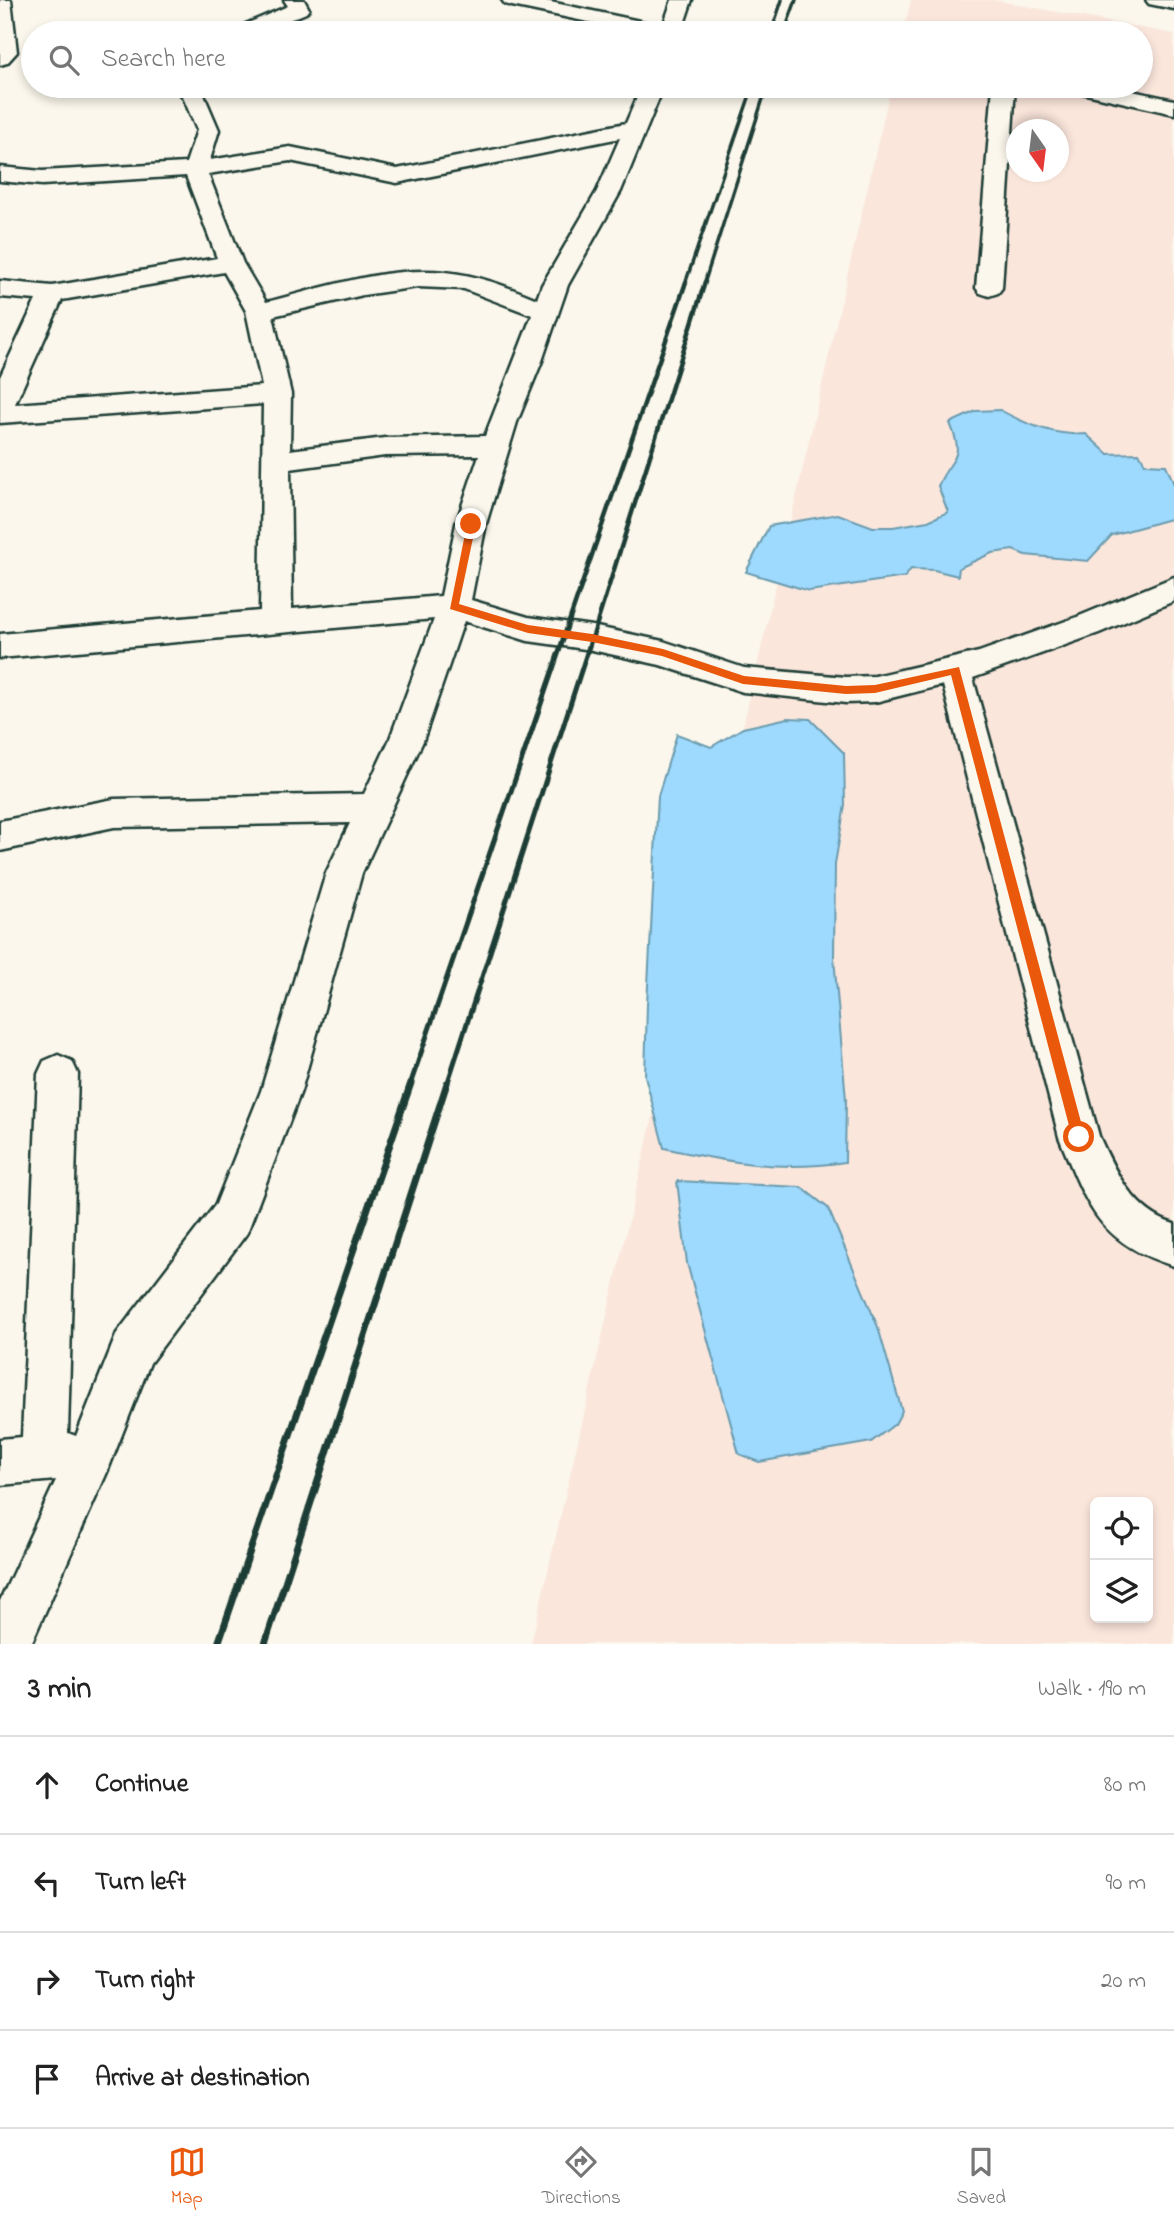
<!DOCTYPE html>
<meta charset="utf-8">
<style>
:root{--surface:#fff;--page:#f2f2f2;--text:#222;--muted:#767676;--line:#e0e0e0;--accent:#ea580c}
body{margin:0;font-family:"Indie Flower",sans-serif;background:var(--page);color:var(--text)}
.controls{position:absolute;right:21px;bottom:21px;display:grid;overflow:hidden;border-radius:10px;box-shadow:0 4px 10px #0003}
.controls button{width:63px;height:63px;display:grid;place-items:center;padding:0;border:0;border-bottom:2px solid var(--line);background:var(--surface);color:var(--text);font:35px sans-serif}
.compass{position:absolute;left:1006px;top:119px;width:63px;height:63px;border-radius:50%;background:var(--surface);box-shadow:0 4px 10px #0003;rotate:166deg}
.stop{position:absolute;width:21px;height:21px;margin:-16px;border:5px solid #ea580c;border-radius:50%;background:#fff}
.stop.end{background:#ea580c;border-color:#fff;box-shadow:0 2px 7px #0008}
.list{margin:0;padding:0;list-style:none}
h2{display:flex;justify-content:space-between;align-items:center;height:91px;margin:0;padding:0 28px;font-size:30px}
h2 small{font-size:23px;font-weight:400;color:var(--muted)}
.list li{display:grid;grid-template-columns:46px 1fr auto;gap:21px;align-items:center;box-sizing:border-box;height:98px;padding:0 28px;border-top:2px solid var(--line)}
.list b{display:block;font-size:26px;white-space:nowrap}
.list em{font-size:23px;font-style:normal;color:var(--muted)}
.icon{flex:none;width:38px;height:38px;fill:none;stroke:currentColor;stroke-width:2;stroke-linecap:round;stroke-linejoin:round}
.map{position:relative;flex:none;width:1174px;height:1644px;overflow:hidden}
.search{position:absolute;background:var(--surface);box-shadow:0 4px 10px #0003;left:21px;right:21px;top:21px;height:77px;display:flex;align-items:center;gap:18px;box-sizing:border-box;padding:0 24px;border-radius:38px;color:var(--muted);font-size:26px}
.sheet{height:483px;background:var(--surface)}
nav{display:flex;justify-content:space-around;align-items:center;box-sizing:border-box;height:98px;border-top:2px solid var(--line);background:var(--surface);font-size:19px;color:var(--muted)}
nav a{display:grid;justify-items:center;gap:4px}
nav .on{color:var(--accent)}
.map>svg:first-child{display:block}
</style>
<div class="map">
<svg width="1174" height="1644" viewBox="0 0 1174 1644">
<rect width="100%" height="100%" fill="#fbf7ec"/>
<filter id="ink" filterUnits="userSpaceOnUse"><feTurbulence type="fractalNoise" baseFrequency=".0143" numOctaves="2"/><feDisplacementMap in="SourceGraphic" scale="14" xChannelSelector="R" yChannelSelector="G"/><feConvolveMatrix kernelMatrix="1 2 1 2 8 2 1 2 1" color-interpolation-filters="sRGB"/></filter>
<g filter="url(#ink)">
<path fill="#fbe6dc" fill-rule="evenodd" d="M911,0H994L1174,34V1644H531L891,86H1141V33H903ZM1016,130H1058V172H1016ZM1095,1502H1148V1618H1095Z"/>
<path fill="#9ed9fe" stroke="#6b9bad" stroke-width="2" d="M1000,410C1027,425 1056,436 1086,434L1108,454L1139,453L1145,464L1166,465L1174,484V518L1112,535L1088,561L1025,555L1013,550L992,553L959,568L958,576L934,570L911,569L905,577L809,591L746,572L769,526L838,514L873,527H893L928,521L948,512L938,486C951,455 966,462 950,423L976,411Z
M788,718L810,719L844,753L845,805L835,864L834,957L846,1100L845,1162C781,1172 726,1162 664,1148L645,1076L647,1004L658,796L677,734L711,747L743,728Z
M677,1181L801,1187L828,1208L878,1327L902,1411L895,1424L871,1442L759,1462L739,1454L687,1263Z"/>
<g fill="none" stroke-linecap="round" stroke-linejoin="round">
<g stroke="#1f3d34" stroke-width="5">
<path id="minor" d="M0,0H11L17,52L7,63L0,65Z
M284,0H304L309,9L306,13L258,33H231L234,29L288,6Z
M502,0H541L663,26L672,0H692L681,33H641L512,6L505,4Z
M1146,0H1174V9L1149,4Z
M173,86H196L204,95L219,130L210,160L290,147L397,169L626,123L642,86H664L621,191L568,285L542,361L517,422L486,524L471,600L528,617L592,626L663,641L744,668L846,677L875,676L979,652L1077,617L1174,577V601L1099,633L973,678L1099,1136C1115,1172 1134,1212 1174,1224V1266C1098,1243 1087,1205 1059,1137L943,685L875,702L846,703L743,692L660,665L592,650L528,641L464,621L423,741L362,873L301,1091L247,1233L150,1363L108,1470L31,1644H0V1601L56,1480L0,1485V1439L22,1437L38,1074L44,1061L58,1055L72,1061L78,1074L68,1433L76,1436L117,1333L216,1204L261,1091L326,873L350,823L114,827L0,851V821L114,799L364,794L389,741L434,619L0,658V634L260,611L263,404L0,423V377L36,300L0,297V281L52,286L217,258L186,176L42,185L0,181V167L42,171L186,163L197,130L183,97ZM620,138L597,191L542,285L537,299C508,287 478,275 445,272C386,266 323,288 266,302L243,263L208,174L290,161L397,183ZM224,272L246,311L262,386L15,404L62,300ZM418,287L464,289L532,315L485,436L385,438L290,450L291,394L273,316L363,295ZM479,455L456,524L441,596L292,609L290,469L385,456Z
M993,86H1015L1002,288L998,293L989,296L980,293L976,288Z
M1070,86H1109L1174,100V114L1073,91Z"/>
</g>
<use href="#minor" fill="#fbf7ec" fill-rule="evenodd"/>
<path stroke="#1f3d34" stroke-width="3.5" d="M771,33L782,0
M784,33L796,0
M685,284L753,86
M704,284L767,86"/>
<path stroke="#1f3d34" stroke-width="4.5" d="M563,639L686,282
M592,639L705,282"/>
<path stroke="#1f3d34" stroke-width="5" d="M410,1085L564,637
M447,1085L592,637"/>
<path stroke="#1f3d34" stroke-width="7" d="M218,1644L411,1083
M265,1644L447,1083"/>
</g>
</g>
<path fill="#ea580c" d="M471,521L476,524L459,604L528,625L592,634L663,649L744,676L846,686L875,685L959,667L1085,1137L1083,1141H1074L1072,1137L951,675L875,693L846,694L743,684L662,656L592,642L528,633L450,609L467,524Z"/>
</svg>
<div class="controls">
<button><svg class="icon" aria-label="locate" viewBox="0 0 24 24"><circle cx="12" cy="12" r="6"/><path d="M12 2v4M12 18v4M2 12h4M18 12h4"/></svg></button>
<button><svg class="icon" aria-label="layers" viewBox="0 0 24 24"><path d="M12 4l9 5-9 5-9-5zM3 14l9 5 9-5"/></svg></button>
</div>
<svg class="compass" viewBox="-18 -18 36 36"><path d="M0-13l5 13h-10z" fill="#e53935"/><path d="M0 13l5-13h-10z" fill="#767676"/></svg>
<div class="stop" style="left:1079px;top:1137px"></div>
<div class="stop end" style="left:471px;top:524px"></div>
<div class="search"><svg class="icon" aria-label="search" viewBox="0 0 24 24"><circle cx="10" cy="10" r="6"/><path d="M15 15l6 6"/></svg>Search here</div>
</div>
<section class="sheet">
<h2>3 min<small>Walk · 190 m</small></h2>
<ul class="list">
<li><svg class="icon" aria-label="ahead" viewBox="0 0 24 24"><path d="M12 20V5M6 11l6-6 6 6"/></svg><div><b>Continue</b></div><em>80 m</em></li>
<li><svg class="icon" aria-label="left" viewBox="0 0 24 24"><path d="M17 20v-9H6M10 6l-5 5 5 5"/></svg><div><b>Turn left</b></div><em>90 m</em></li>
<li><svg class="icon" aria-label="right" viewBox="0 0 24 24"><path d="M7 20v-9h11M14 6l5 5-5 5"/></svg><div><b>Turn right</b></div><em>20 m</em></li>
<li><svg class="icon" aria-label="arrive" viewBox="0 0 24 24"><path d="M6 21V4h12l-3 4 3 4H6"/></svg><div><b>Arrive at destination</b></div></li>
</ul>
</section>
<nav>
<a class="on"><svg class="icon" aria-label="map" viewBox="0 0 24 24"><path d="M3 6l6-2 6 2 6-2v14l-6 2-6-2-6 2zM9 4v14M15 6v14"/></svg>Map</a>
<a><svg class="icon" aria-label="directions" viewBox="0 0 24 24"><path d="M12 3l9 9-9 9-9-9zM9 14v-3h6M13 9l2 2-2 2"/></svg>Directions</a>
<a><svg class="icon" aria-label="saved" viewBox="0 0 24 24"><path d="M7 4h10v16l-5-4-5 4z"/></svg>Saved</a>
</nav>
